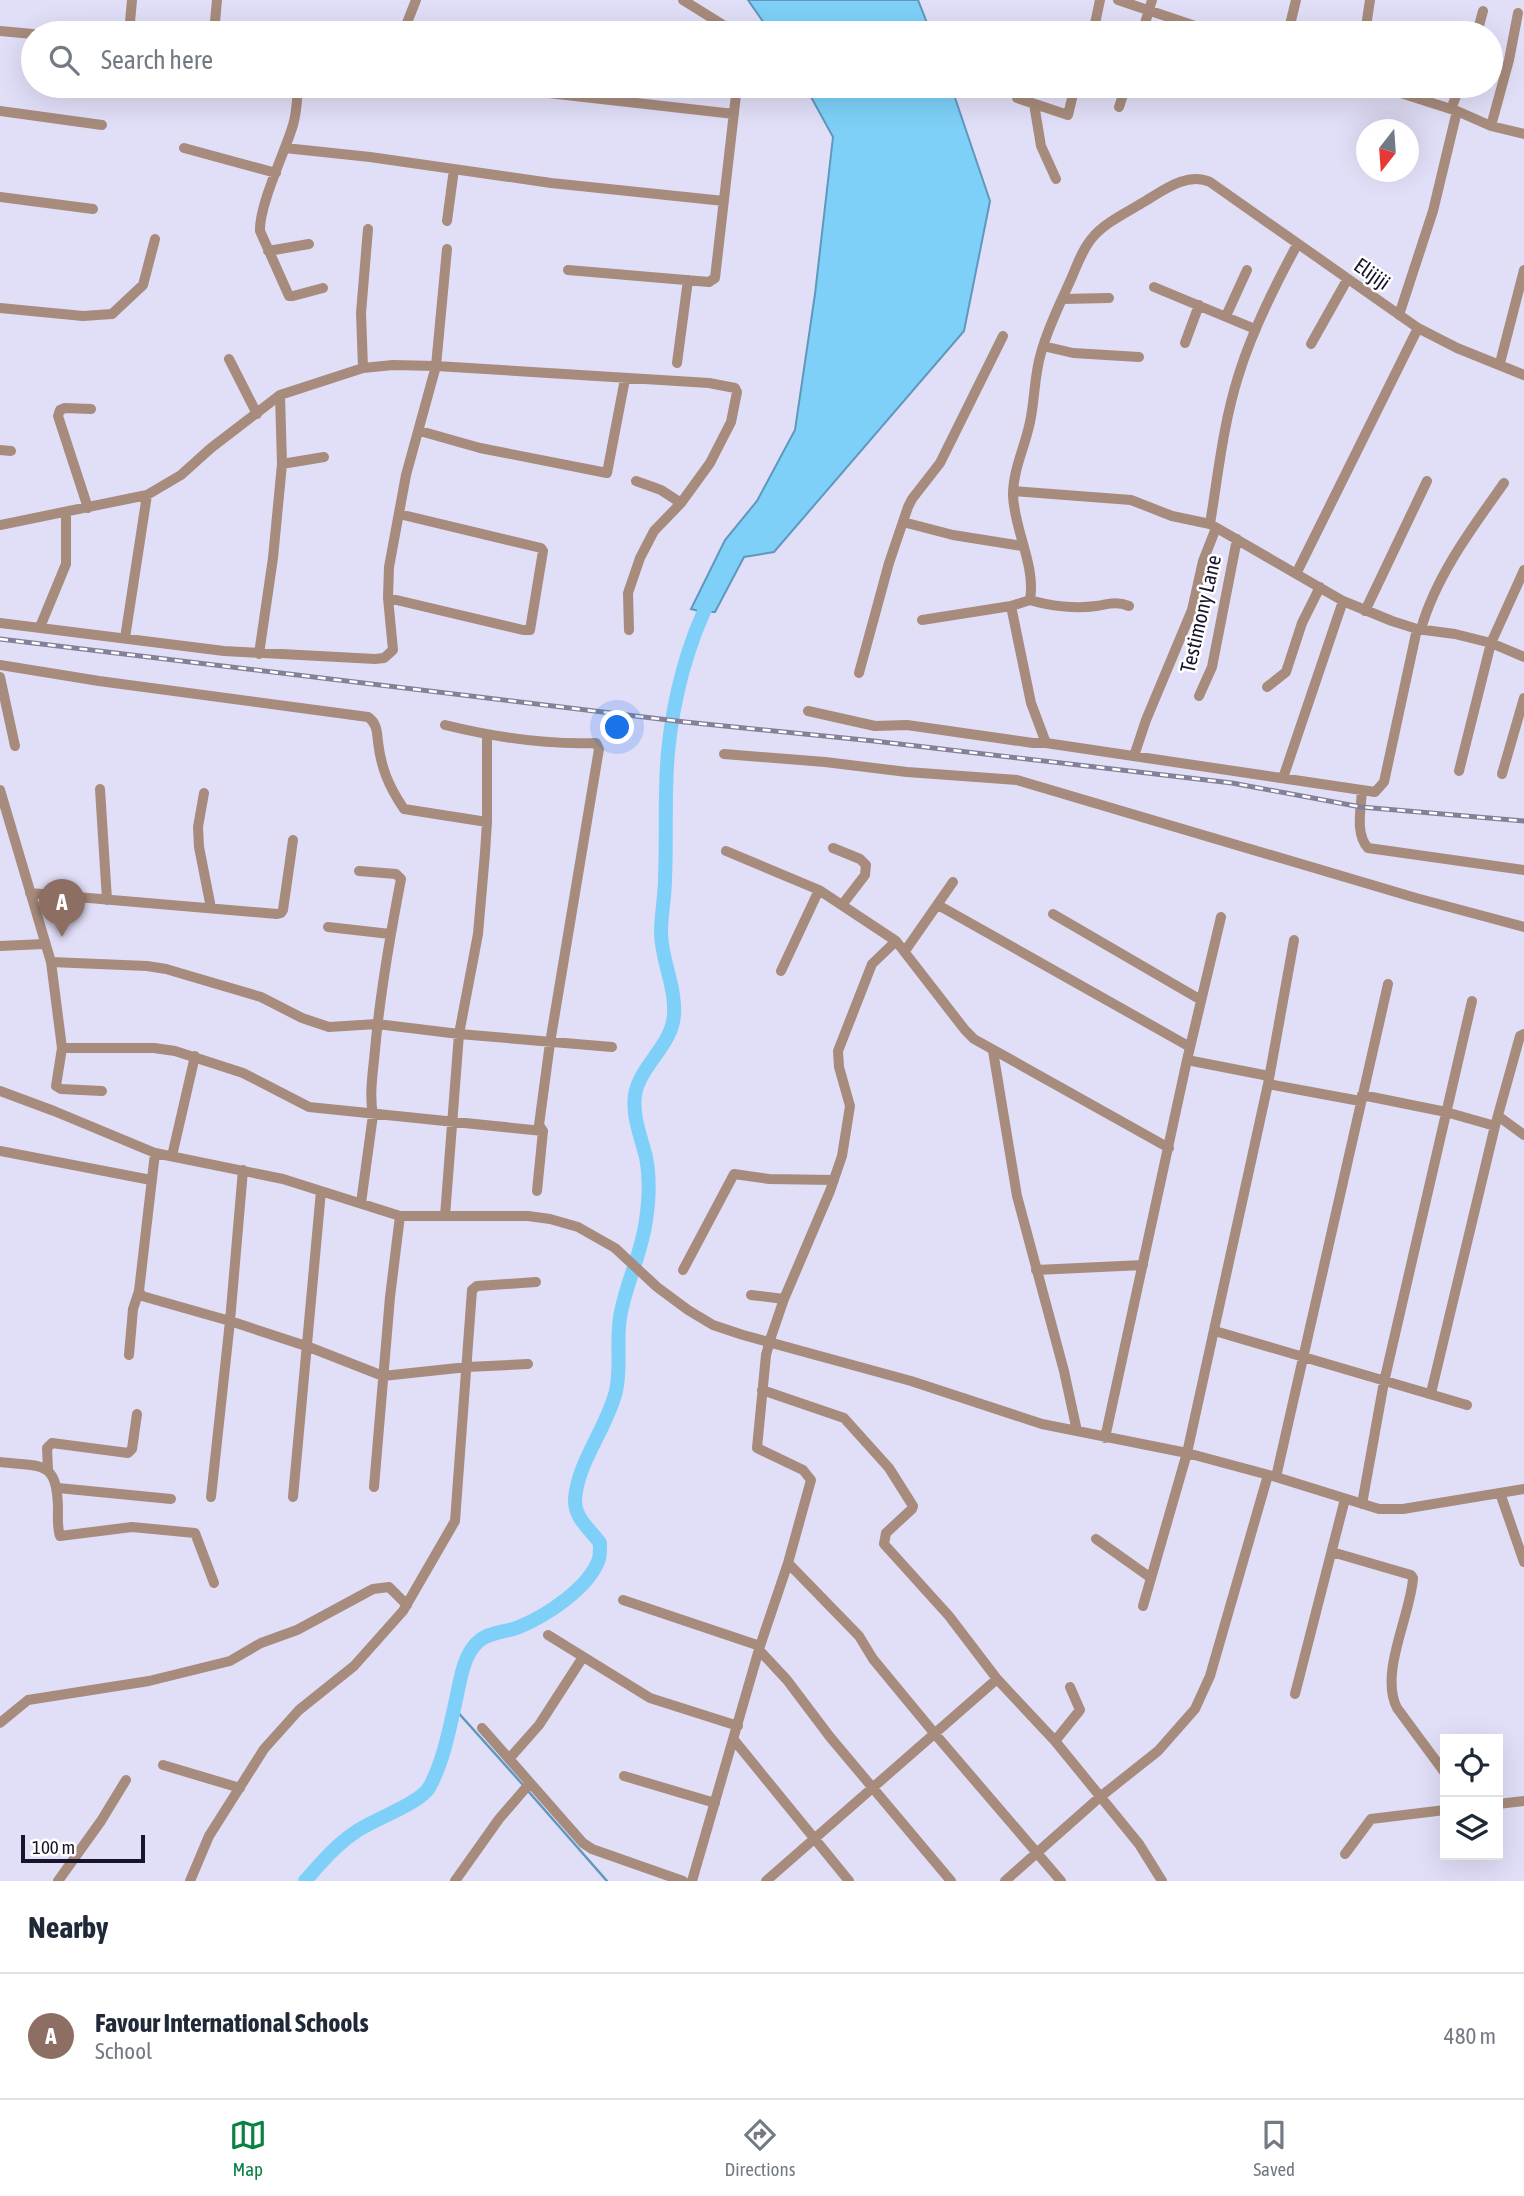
<!DOCTYPE html>
<style>
:root{--surface:#fff;--page:#f2f2f3;--text:#1f2937;--muted:#747a83;--line:#e0e1e3;--accent:#0b8043}
body{margin:0;font-family:"Asap Condensed",sans-serif;background:var(--page);color:var(--text)}
.controls{position:absolute;right:21px;bottom:21px;display:grid;overflow:hidden;border-radius:0px;box-shadow:0 7px 28px #0002}
.controls button{width:63px;height:63px;display:grid;place-items:center;padding:0;border:0;border-bottom:2px solid var(--line);background:var(--surface);color:var(--text);font:35px sans-serif}
.compass{position:absolute;left:1356px;top:119px;width:63px;height:63px;border-radius:50%;background:var(--surface);box-shadow:0 7px 28px #0002;rotate:197deg}
.scale{position:absolute;left:21px;bottom:18px;width:124px;box-sizing:border-box;padding-left:7px;border:4px solid #18142b;border-top:0;font-size:19px;line-height:24px;white-space:nowrap;color:#18142b;-webkit-text-stroke:5px #fff;paint-order:stroke}
.you{position:absolute;left:618px;top:728px;width:24px;height:24px;margin:-18px;border:5px solid #fff;border-radius:50%;background:#1a73e8;box-shadow:0 0 0 10px #1a73e833}
.badge{display:grid;place-items:center;width:46px;height:46px;border-radius:50%;background:var(--accent);color:#fff;font-size:23px;font-weight:700}
.pin{position:absolute;translate:-50% -58px;filter:drop-shadow(0 2px 4px #0008)}
.pin::after{content:'';position:absolute;top:37px;width:24px;height:21px;background:inherit;clip-path:polygon(0 0,100% 0,50% 100%)}
.list{margin:0;padding:0;list-style:none}
h2{display:flex;justify-content:space-between;align-items:center;height:91px;margin:0;padding:0 28px;font-size:30px}
h2 small{font-size:23px;font-weight:400;color:var(--muted)}
.list li{display:grid;grid-template-columns:46px 1fr auto;gap:21px;align-items:center;box-sizing:border-box;height:126px;padding:0 28px;border-top:2px solid var(--line)}
.list b{display:block;font-size:26px;white-space:nowrap}
.list p{margin:0;font-size:23px;white-space:nowrap;color:var(--muted)}
.list em{font-size:23px;font-style:normal;color:var(--muted)}
.icon{flex:none;width:38px;height:38px;fill:none;stroke:currentColor;stroke-width:2;stroke-linecap:round;stroke-linejoin:round}
.map{position:relative;flex:none;width:1524px;height:1881px;overflow:hidden}
.search{position:absolute;background:var(--surface);box-shadow:0 7px 28px #0002;left:21px;right:21px;top:21px;height:77px;display:flex;align-items:center;gap:18px;box-sizing:border-box;padding:0 24px;border-radius:38px;color:var(--muted);font-size:26px}
.sheet{height:217px;background:var(--surface)}
nav{display:flex;justify-content:space-around;align-items:center;box-sizing:border-box;height:98px;border-top:2px solid var(--line);background:var(--surface);font-size:19px;color:var(--muted)}
nav a{display:grid;justify-items:center;gap:4px}
nav .on{color:var(--accent)}
.map>svg:first-child{display:block}
</style>
<div class="map">
<svg width="1524" height="1881" viewBox="0 0 1524 1881">
<rect width="100%" height="100%" fill="#e1def8"/>
<path fill="#7ed0f9" stroke="#5f98bb" stroke-width="2" d="M748,0H918L931,33H771Z
M805,86H951L990,201L964,331L774,552L744,557L715,612H703L691,609L725,540L757,501L795,430L815,294L833,137Z"/>
<g fill="none" stroke-linecap="round" stroke-linejoin="round">
<path stroke="#5f98bb" stroke-width="2.5" d="M454,1708L524,1786
M528,1791L607,1881"/>
<path stroke="#7ed0f9" stroke-width="14" d="M305,1881C320,1864 335,1846 354,1833C373,1819 421,1804 430,1786C443,1762 449,1731 455,1704C460,1684 462,1655 479,1641C489,1632 507,1632 519,1627C546,1616 589,1588 599,1559C600,1555 600,1548 600,1543C590,1529 574,1518 575,1499C578,1461 607,1428 616,1391C622,1364 615,1338 621,1312C627,1281 642,1252 646,1220C649,1200 650,1177 646,1157C641,1137 632,1116 635,1095C640,1065 672,1046 674,1015C676,986 661,960 661,932C661,914 665,897 665,879C667,837 664,795 668,752C673,700 687,643 712,595"/>
<path stroke="#a78b7c" stroke-width="10" d="M683,0L736,33
M1118,0L1216,33
M0,31L33,34
M129,33L132,0
M214,33L217,0
M403,33L416,0
M1093,33L1100,0
M1142,33L1152,0
M1288,33L1296,0
M1365,33L1370,0
M1477,33L1483,11
M298,86C297,99 297,112 293,125C285,152 259,205 260,231L289,296H293L323,288
M486,86L734,114
M1379,86L1457,111L1491,126L1524,134
M1017,98L1068,115L1075,86
M1034,104L1041,146L1056,179
M1119,107L1126,86
M1451,109L1460,86
M0,111L102,125
M1491,126L1509,60L1518,13
M184,148L276,173
M285,148L370,157L551,183L724,201
M0,197L93,209
M447,221L454,169
M268,251L309,244
M568,270L709,282L715,278L737,86
M1154,287L1255,329
M1062,299L1109,298
M0,308L83,316L112,314L143,285L155,239
M1399,315L1433,211L1457,111
M1226,316L1247,270
M1185,343L1199,305
M1311,344L1347,280
M1043,346L1073,353L1139,357
M229,359L257,414
M677,363L688,280
M1500,363L1524,270
M363,368L361,313L368,229
M420,431L480,448L607,473L625,379
M0,450L11,451
M282,464L324,457
M636,481L661,490L681,503
M1013,491L1131,500L1172,516L1210,524L1343,601L1392,621L1417,629L1455,634L1491,643L1524,657
M88,508L58,416L60,410L65,408L91,409
M903,522L953,535L1022,546
M1210,524C1218,475 1223,425 1238,377C1252,331 1274,287 1297,245
M0,525L147,495L181,475L211,448L280,395L363,368L393,365L436,366L709,383L735,388L737,392L731,422L710,463L681,503L654,531L640,558L628,593L629,630
M1297,572L1418,328
M388,598L523,630H530L543,551L541,548L399,514
M1030,600C1049,606 1076,609 1096,606C1109,604 1116,601 1129,606
M1011,606L1031,703L1046,743
M1365,611L1427,481
M922,620L1011,606L1030,600C1036,565 1014,530 1013,495C1013,469 1025,447 1030,422C1035,399 1034,376 1041,353C1048,327 1060,304 1071,279C1077,265 1083,248 1093,237C1106,222 1126,213 1142,203C1161,192 1187,171 1210,182L1418,328L1457,348L1524,375
M0,623L224,651L375,659L384,658L393,650L388,598L389,567L406,475L436,366L447,249
M40,627L66,564V513
M1421,629C1436,576 1472,528 1504,483
M125,638L147,495
M259,654L273,558L282,464L280,395
M0,665L99,681L368,717C377,723 377,732 378,742C381,768 389,787 404,809L487,822
M859,673L889,563L908,507L912,499L940,463L1003,336
M0,677L15,746
M1267,687L1286,672L1302,623L1320,587
M1199,696L1212,667L1237,539
M808,711L875,726L907,725L1033,743H1046L1375,792L1384,782L1417,629
M445,725C494,737 545,745 596,743L599,749L550,1043L539,1125L543,1131L537,1191
M724,754L825,762L907,772L1017,780L1416,898L1524,927
M1134,756L1146,720L1192,610L1203,561L1216,528
M1459,771L1491,643L1524,570
M1502,774L1524,698
M1283,778L1343,601
M100,789L107,900
M0,790L51,962L62,1048L56,1086L61,1089L102,1091
M1362,791C1361,809 1355,834 1368,848L1524,870
M204,793L198,827L199,847L211,908
M833,848L860,859L866,865L865,875L842,905
M726,851L819,890L896,941L965,1030L974,1039L1169,1148
M359,871L396,874L401,879C390,936 380,993 375,1050C373,1072 369,1094 373,1115L361,1203
M30,893L277,914L281,913L283,910L293,840
M938,905L1190,1047
M1053,914L1201,1000
M328,927L390,934
M0,946L44,944
M905,951L953,882
M51,962L147,966L166,969L261,997L302,1018L329,1027L377,1024L459,1034L612,1047
M781,971L819,890
M62,1048H154L175,1051L243,1073L309,1107L543,1131
M993,1051L1017,1196L1064,1371L1077,1431
M1187,1060L1269,1076
M1268,1084L1360,1101
M0,1091L54,1111L155,1153L283,1179L400,1216H528L550,1219L578,1227L615,1248L657,1287L688,1310L713,1325L743,1335L911,1381L1042,1424L1187,1453L1276,1477L1379,1509H1403L1524,1489
M1362,1095L1446,1112L1495,1126
M1498,1116L1524,1135
M0,1151L151,1180
M155,1153L139,1291L142,1296L230,1321L309,1347L383,1376L467,1367L528,1364
M172,1156L195,1056
M445,1216L459,1034L478,934L485,853L487,822V736
M683,1270L734,1174L769,1179L834,1180
M1036,1270L1143,1265
M751,1295L784,1299
M1215,1331L1467,1405
M771,1337L784,1299L830,1191L842,1156L850,1106L839,1067L838,1051L872,964L896,941
M129,1355L133,1309L139,1291
M762,1390L844,1418L889,1468L913,1506L912,1509L886,1533L884,1544L949,1616L997,1679L1055,1741L1139,1844L1162,1881
M1431,1393L1495,1126L1520,1036L1524,1034
M1105,1438L1187,1060L1221,917
M0,1462C41,1467 57,1459 58,1508C58,1517 57,1527 60,1536L132,1527L195,1533L214,1583
M48,1469L47,1448L52,1443L128,1453L132,1449L137,1414
M1276,1477L1388,984
M374,1487L390,1297L400,1216
M58,1488L171,1499
M1500,1493L1524,1562
M211,1497L230,1321L243,1170
M293,1497L321,1191
M1362,1504L1384,1382L1472,1001
M1096,1539L1151,1578
M1332,1552L1411,1575L1413,1578C1411,1614 1379,1673 1397,1708L1445,1773
M788,1563L859,1636L873,1659L935,1734L1061,1881
M623,1600L760,1646
M1143,1606L1187,1453L1268,1084L1294,940
M548,1635L650,1698L738,1726
M759,1650L787,1680L830,1737L951,1881
M1295,1694L1345,1499
M0,1723L28,1700L149,1681L230,1661L261,1643L297,1630L373,1589L389,1587L407,1605
M482,1728L583,1843L592,1849L683,1881
M734,1740L849,1881
M1055,1741L1080,1710L1070,1687
M509,1759L539,1725L583,1657
M163,1765L240,1788
M624,1776L715,1803
M1498,1804L1524,1801
M1345,1854L1371,1819L1445,1810
M58,1881L101,1821L126,1780
M190,1881L209,1836L264,1749L299,1710L354,1666L403,1611L455,1521L472,1290L477,1286L536,1282
M455,1881L499,1819L530,1783
M692,1881L760,1646L788,1563L811,1480L803,1470L757,1448L766,1355
M766,1881L997,1679
M1005,1881L1100,1797L1158,1751L1195,1709L1210,1676L1268,1475"/>
<g stroke="#838098" stroke-width="5">
<path id="rail" d="M0,639L685,722L874,741L1232,783L1361,807L1524,821"/>
</g>
<use href="#rail" stroke="#fff" stroke-width="2.5" stroke-dasharray="8" stroke-linecap="butt"/>
<path stroke="#a78b7c" stroke-width="10" d="M766,1355L771,1337"/>
</g>
<g text-anchor="middle" stroke-width="5" stroke-linejoin="round" paint-order="stroke">
<g font-size="21" fill="#18142b" stroke="#fff">
<text transform="translate(1372 274) rotate(35)" y="7">Elijiji</text>
<text transform="translate(1201 614) rotate(-77)" y="7">Testimony Lane</text>
</g>
</g>
</svg>
<div class="controls">
<button><svg class="icon" aria-label="locate" viewBox="0 0 24 24"><circle cx="12" cy="12" r="6"/><path d="M12 2v4M12 18v4M2 12h4M18 12h4"/></svg></button>
<button><svg class="icon" aria-label="layers" viewBox="0 0 24 24"><path d="M12 4l9 5-9 5-9-5zM3 14l9 5 9-5"/></svg></button>
</div>
<svg class="compass" viewBox="-18 -18 36 36"><path d="M0-13l5 13h-10z" fill="#e53935"/><path d="M0 13l5-13h-10z" fill="#747a83"/></svg>
<div class="scale">100 m</div>
<div class="you"></div>
<div class="pin badge" style="left:62px;top:937px;background:#8d6e63">A</div>
<div class="search"><svg class="icon" aria-label="search" viewBox="0 0 24 24"><circle cx="10" cy="10" r="6"/><path d="M15 15l6 6"/></svg>Search here</div>
</div>
<section class="sheet">
<h2>Nearby<small></small></h2>
<ul class="list">
<li><span class="badge" style="background:#8d6e63">A</span><div><b>Favour International Schools</b><p>School</p></div><em>480 m</em></li>
</ul>
</section>
<nav>
<a class="on"><svg class="icon" aria-label="map" viewBox="0 0 24 24"><path d="M3 6l6-2 6 2 6-2v14l-6 2-6-2-6 2zM9 4v14M15 6v14"/></svg>Map</a>
<a><svg class="icon" aria-label="directions" viewBox="0 0 24 24"><path d="M12 3l9 9-9 9-9-9zM9 14v-3h6M13 9l2 2-2 2"/></svg>Directions</a>
<a><svg class="icon" aria-label="saved" viewBox="0 0 24 24"><path d="M7 4h10v16l-5-4-5 4z"/></svg>Saved</a>
</nav>
